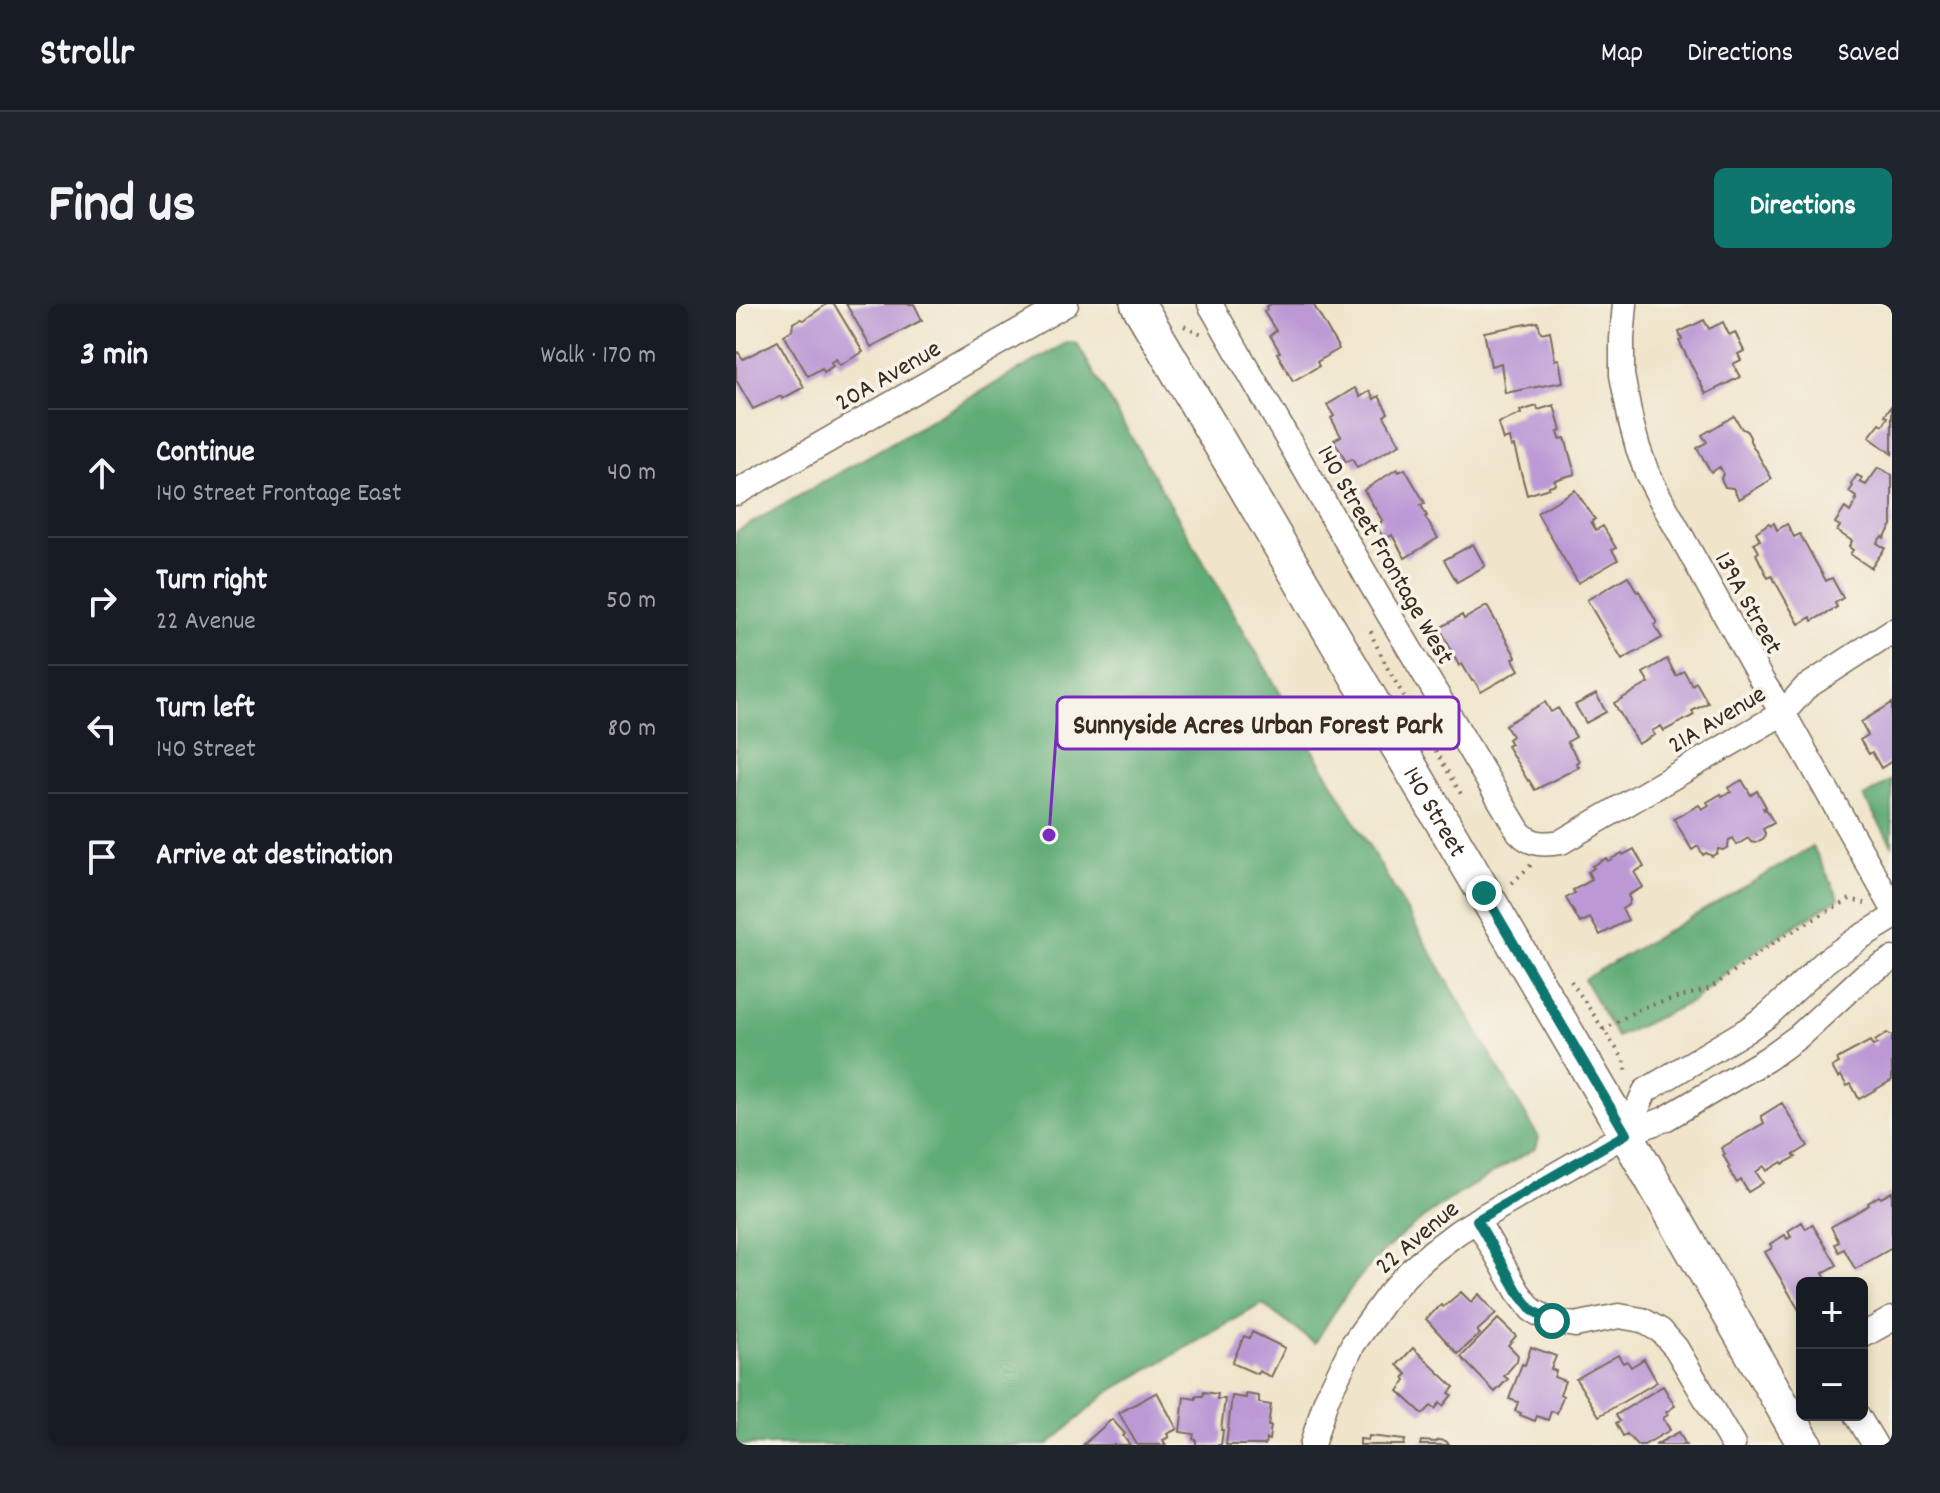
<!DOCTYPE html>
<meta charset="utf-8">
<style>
:root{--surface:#171b24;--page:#20242c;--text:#f1f3f6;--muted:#9ea1a6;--line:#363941;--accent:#0f766e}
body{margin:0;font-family:Dekko,sans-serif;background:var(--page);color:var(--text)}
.controls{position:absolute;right:24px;bottom:24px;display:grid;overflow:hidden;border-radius:12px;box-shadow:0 4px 12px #0003}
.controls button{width:72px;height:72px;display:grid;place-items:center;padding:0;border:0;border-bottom:2px solid var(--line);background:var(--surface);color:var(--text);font:40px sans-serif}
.stop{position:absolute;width:24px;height:24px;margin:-18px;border:6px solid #0f766e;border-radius:50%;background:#fff}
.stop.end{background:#0f766e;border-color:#fff;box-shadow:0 2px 8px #0008}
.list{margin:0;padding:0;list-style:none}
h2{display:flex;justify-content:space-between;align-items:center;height:104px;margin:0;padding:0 32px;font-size:34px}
h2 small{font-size:26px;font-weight:400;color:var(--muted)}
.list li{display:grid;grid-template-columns:52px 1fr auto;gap:24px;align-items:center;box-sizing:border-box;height:128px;padding:0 32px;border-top:2px solid var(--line)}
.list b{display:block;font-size:30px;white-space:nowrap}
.list p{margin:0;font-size:26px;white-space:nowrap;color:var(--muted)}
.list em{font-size:26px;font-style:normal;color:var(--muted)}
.icon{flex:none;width:44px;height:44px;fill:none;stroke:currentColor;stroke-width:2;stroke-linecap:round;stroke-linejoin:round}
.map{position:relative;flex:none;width:1156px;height:1141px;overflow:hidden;border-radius:12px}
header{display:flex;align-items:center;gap:48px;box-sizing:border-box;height:112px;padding:0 40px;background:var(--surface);border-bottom:2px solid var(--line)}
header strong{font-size:38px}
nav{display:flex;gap:44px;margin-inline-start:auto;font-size:28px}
.intro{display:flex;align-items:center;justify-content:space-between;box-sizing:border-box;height:192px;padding:0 48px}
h1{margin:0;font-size:56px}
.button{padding:20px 36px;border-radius:12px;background:var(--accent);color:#fff;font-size:28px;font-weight:700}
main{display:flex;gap:48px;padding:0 48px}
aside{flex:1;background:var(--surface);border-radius:12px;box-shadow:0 4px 12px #0003}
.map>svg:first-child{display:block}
</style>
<header>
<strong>Strollr</strong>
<nav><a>Map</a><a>Directions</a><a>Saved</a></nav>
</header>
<div class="intro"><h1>Find us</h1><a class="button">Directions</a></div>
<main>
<aside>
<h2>3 min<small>Walk · 170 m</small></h2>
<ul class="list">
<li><svg class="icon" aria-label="ahead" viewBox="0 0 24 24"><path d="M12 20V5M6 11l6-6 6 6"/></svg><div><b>Continue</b><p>140 Street Frontage East</p></div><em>40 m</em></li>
<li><svg class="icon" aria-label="right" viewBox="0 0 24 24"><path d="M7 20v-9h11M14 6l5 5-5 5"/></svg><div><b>Turn right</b><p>22 Avenue</p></div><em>50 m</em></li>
<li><svg class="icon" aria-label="left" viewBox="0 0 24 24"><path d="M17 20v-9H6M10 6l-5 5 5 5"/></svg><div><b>Turn left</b><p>140 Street</p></div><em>80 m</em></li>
<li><svg class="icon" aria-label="arrive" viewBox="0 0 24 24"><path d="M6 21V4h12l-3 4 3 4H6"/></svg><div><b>Arrive at destination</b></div></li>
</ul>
</aside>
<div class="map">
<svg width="1156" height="1141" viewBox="0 0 1156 1141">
<rect width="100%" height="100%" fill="#f7f3e8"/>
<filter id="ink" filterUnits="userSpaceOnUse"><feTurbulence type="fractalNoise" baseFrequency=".0125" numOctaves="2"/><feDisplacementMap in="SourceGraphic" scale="16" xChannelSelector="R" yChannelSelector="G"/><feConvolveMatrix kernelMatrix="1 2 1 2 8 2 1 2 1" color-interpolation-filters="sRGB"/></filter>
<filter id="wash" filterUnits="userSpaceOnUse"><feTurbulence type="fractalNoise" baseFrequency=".006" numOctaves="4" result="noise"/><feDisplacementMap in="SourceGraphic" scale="32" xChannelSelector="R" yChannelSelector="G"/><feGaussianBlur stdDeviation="1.8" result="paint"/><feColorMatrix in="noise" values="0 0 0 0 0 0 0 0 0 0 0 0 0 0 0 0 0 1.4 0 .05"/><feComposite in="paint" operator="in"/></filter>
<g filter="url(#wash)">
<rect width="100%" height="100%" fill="#f0e5cb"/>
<path fill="#60ac76" stroke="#4e6b4a" stroke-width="2" d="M332,38L341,40L803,834L800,844C734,882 668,918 620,978C604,997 592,1018 579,1039L526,1000L370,1090L312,1141H0V228Z
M1156,476V541L1128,493Z
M1077,543L1103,594L1005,656L957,697L881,733L848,675Z"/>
<g id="blocks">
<path fill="#bc99d5" d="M91,0H98L127,48L104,61L100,55L95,58L97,62L88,68L86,64L72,72L48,31L56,26L57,19L64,15L68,16Z
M110,0H178L186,16L135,43Z
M535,0H577L603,45L581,58L583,62L557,77L541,49L544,48L534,31L540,27L528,8L531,6L530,3Z
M968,16L973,25L987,18L993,31L999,28L1008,47L1002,50L1005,56L997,60L1004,73L970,90L943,37L946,36L943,28Z
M802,18L805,29L814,27L819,56L823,55L827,78L769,89L765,59L755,62L748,28Z
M42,37L68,83L46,95L45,92L17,105L0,76V50L2,48L7,55Z
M619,84L624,93L634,87L638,95L643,92L652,109L648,112L664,140L621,164L616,155L610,158L598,136L605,132L595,114L598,112L591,101Z
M818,101L825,127L822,128L824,135L829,134L839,170L818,176L820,180L813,182V184L791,191L778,142L775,143L773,134L767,136L762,119L785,110L784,107L801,102L802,106Z
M1156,101V150L1133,133L1144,119L1147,121L1152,113L1149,111Z
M998,112L1006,125L1010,126L1014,133V137L1036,175L1003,195L997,184L989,183L985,175L987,169L984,163L975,168L961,144L971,138L966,131Z
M1142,164L1156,171V221L1148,234L1146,232L1141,239L1149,244L1135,264L1114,250L1117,246L1113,243L1116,237L1101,227L1104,222L1099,219L1109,204L1114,208L1121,196L1119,195L1120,193L1113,188L1117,182L1115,180L1121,171L1126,174L1124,178L1130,181Z
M661,165L663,168L669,165L689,199L685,201L691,212L689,213L702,234L669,254L656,231L653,233L646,231L642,225L646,216L628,186Z
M839,186L859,215L855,218L860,226L867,222L880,244L876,246L882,256L842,279L801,209Z
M1033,219L1035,221L1038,219L1041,226L1051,220L1058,233L1064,230L1090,277L1096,274L1107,294L1099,299L1101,303L1076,317L1075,313L1063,320L1036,272L1032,274L1020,250L1023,248L1018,239L1024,236L1020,228Z
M737,240L749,262L721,278L708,256Z
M892,272L901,288L903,287L921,319L918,321L926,334L886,356L851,296Z
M751,302L780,353L777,355L783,366L745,388L738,376L736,377L726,360L723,362L704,324L726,311L728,315Z
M931,355L940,372L948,367L956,381L960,378L972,399L956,407L958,411L928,427L925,422L916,427L919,431L902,440L878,399L913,379L907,369Z
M860,390L870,408L850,419L839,401Z
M809,398L815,408L822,404L840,433L831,438L843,457L840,459L843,463L799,486L793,476L792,477L771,442L775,440L772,435L776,432L769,421Z
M1156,399V457L1145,464L1136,448L1133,450L1124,436L1132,431L1125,418Z
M1006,476L1015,491L1021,487L1030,503L1027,504L1028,506L1030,505L1038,519L1027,525L1029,529L1028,534L1019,539L1015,538L1012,534L1001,541L997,534L993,536L992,543L987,546L982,545L981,549L976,552L970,549L967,551L962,542L956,546L938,515L963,501L966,505L973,501L971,498L985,490L986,492L995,488L992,484Z
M898,545L908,563L898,568L907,583L892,591L894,596L892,601L886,605L892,616L864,631L854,614L844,619L830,594L839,589L837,586L856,576L852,568L858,564L856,562L870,554L872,557L886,549L887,551Z
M1151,729L1156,732V776L1123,795L1115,780L1111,782L1105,772L1102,774L1096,763L1103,759L1101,755L1134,737L1137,742L1141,740L1139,737Z
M1046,799L1072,842L1058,851L1060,853L1047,860L1046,858L1031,867L1028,862L1020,868L1027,879L1012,888L1005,876L1001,879L992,864L994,863L987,851L989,850L985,844L1028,819L1025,812Z
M1156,888V944L1119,965L1108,945L1103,948L1099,940L1103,938L1095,923L1133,901L1132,899L1143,892L1145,894Z
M1066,918L1070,925L1076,920L1101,961L1087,969L1092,979H1066V1004L1063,1006L1029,948L1036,944L1034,940L1049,931L1051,935L1055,933L1052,927Z
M725,988L735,998L743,990L760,1010L741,1027L744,1030L722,1050L690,1015L705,1001L707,1003Z
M762,1015L780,1032L772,1041L782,1051L781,1057L768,1072L772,1075L759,1088L725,1053Z
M516,1028L549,1044L535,1073L523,1067L521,1070L496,1059L508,1032L513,1034Z
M795,1043L820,1052L815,1065L820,1067L818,1073L829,1077L824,1090L827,1092L821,1109L815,1107L812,1116L801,1112L799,1117L784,1111L785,1109L779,1107L782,1098L773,1095L786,1060L789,1061Z
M677,1044L718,1083L713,1089L716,1091L707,1102L704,1099L699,1105L695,1102L687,1110L662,1087L670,1076L668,1073L671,1070L661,1061Z
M882,1051L887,1059L891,1057L895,1063L908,1055L921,1078L863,1112L840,1075Z
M927,1082L939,1102L930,1108L932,1111L927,1114L934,1126L908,1141H901L891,1130L887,1132L880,1119L884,1117L880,1111Z
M421,1088L441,1125L431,1130L433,1133L427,1136L430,1141H401L383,1109Z
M468,1088L482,1090L481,1095H489L485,1126H487L485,1141H460V1136L457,1135L458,1130L444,1128L448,1093L460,1095V1092H467Z
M510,1090L523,1092V1099L535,1101L532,1122H535L533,1136L530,1135L529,1141H490L496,1092L510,1094Z
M376,1115L389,1130L387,1132L394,1141H347Z
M943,1128L950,1141H919Z
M633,1132L669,1136L668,1141H624V1135L632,1136Z
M702,1136L710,1137L713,1141H684L685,1137L700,1138Z"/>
</g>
</g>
<g filter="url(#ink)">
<use href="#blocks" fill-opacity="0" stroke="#7a6b5b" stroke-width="2"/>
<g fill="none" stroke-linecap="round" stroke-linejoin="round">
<g stroke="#7a6b5b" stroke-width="27">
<path id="street" d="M474,0L642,292L783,528C795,541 808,541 825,538L1047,409L1069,384L1156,327
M889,0L886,35V71L895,118L902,144L911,169L924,194L1026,377L1047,409L1156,602
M0,189L330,0
M890,830L909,787L1011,726L1032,711L1091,656L1123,634L1156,614
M741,916L782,988L796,1006L816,1017L839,1021L883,1012L906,1016L925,1027L940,1044L997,1141
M1126,1032L1156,1015
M1121,1111L1139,1141
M576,1141L590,1096L617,1040L653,990L674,967L697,947L722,928L748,912L890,830L929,815L1031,755L1063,732L1128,672L1156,655"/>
</g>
<g stroke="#7a6b5b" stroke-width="37">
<g id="secondary">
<path id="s1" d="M402,0L890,830L1069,1141"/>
</g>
</g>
<path stroke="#7a6b5b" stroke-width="4" stroke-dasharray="2 6" stroke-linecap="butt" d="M448,22L466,30
M635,327L636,332L652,365L725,490
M776,579L797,559
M835,677L888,756L892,772
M867,726L905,704L973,685L1046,633L1114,595L1129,599"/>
<use href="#street" stroke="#fff" stroke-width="24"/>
<use href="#secondary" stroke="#fff" stroke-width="34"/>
</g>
</g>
<g fill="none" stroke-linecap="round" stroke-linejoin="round" filter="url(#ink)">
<path stroke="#0f766e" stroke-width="10" d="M748,589L890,830L741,916L782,988L796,1006L816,1017"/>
</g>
<g text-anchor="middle" stroke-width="7" stroke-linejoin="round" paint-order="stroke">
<g font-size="26" fill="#3b2a1e" stroke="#f7f3e8">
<text transform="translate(151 70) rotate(-30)" y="9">20A Avenue</text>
<text transform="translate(651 250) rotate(60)" y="9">140 Street Frontage West</text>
<text transform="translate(1014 298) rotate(61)" y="9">139A Street</text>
<text transform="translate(980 414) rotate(-31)" y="9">21A Avenue</text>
<text dy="9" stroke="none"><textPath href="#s1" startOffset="588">140 Street</textPath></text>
<text transform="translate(680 932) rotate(-40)" y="9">22 Avenue</text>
</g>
</g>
<path fill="none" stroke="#7b2cbf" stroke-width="3" d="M313 531L321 419"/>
<circle fill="#7b2cbf" stroke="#f7f3e8" stroke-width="3" cx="313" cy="531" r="8"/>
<rect fill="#f7f3e8" stroke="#7b2cbf" stroke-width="3" x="321" y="393" width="402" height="52" rx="8"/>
<g font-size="28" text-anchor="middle" font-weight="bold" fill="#3b2a1e">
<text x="522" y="429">Sunnyside Acres Urban Forest Park</text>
</g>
</svg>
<div class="controls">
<button>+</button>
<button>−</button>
</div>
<div class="stop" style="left:816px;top:1017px"></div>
<div class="stop end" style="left:748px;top:589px"></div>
</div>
</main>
